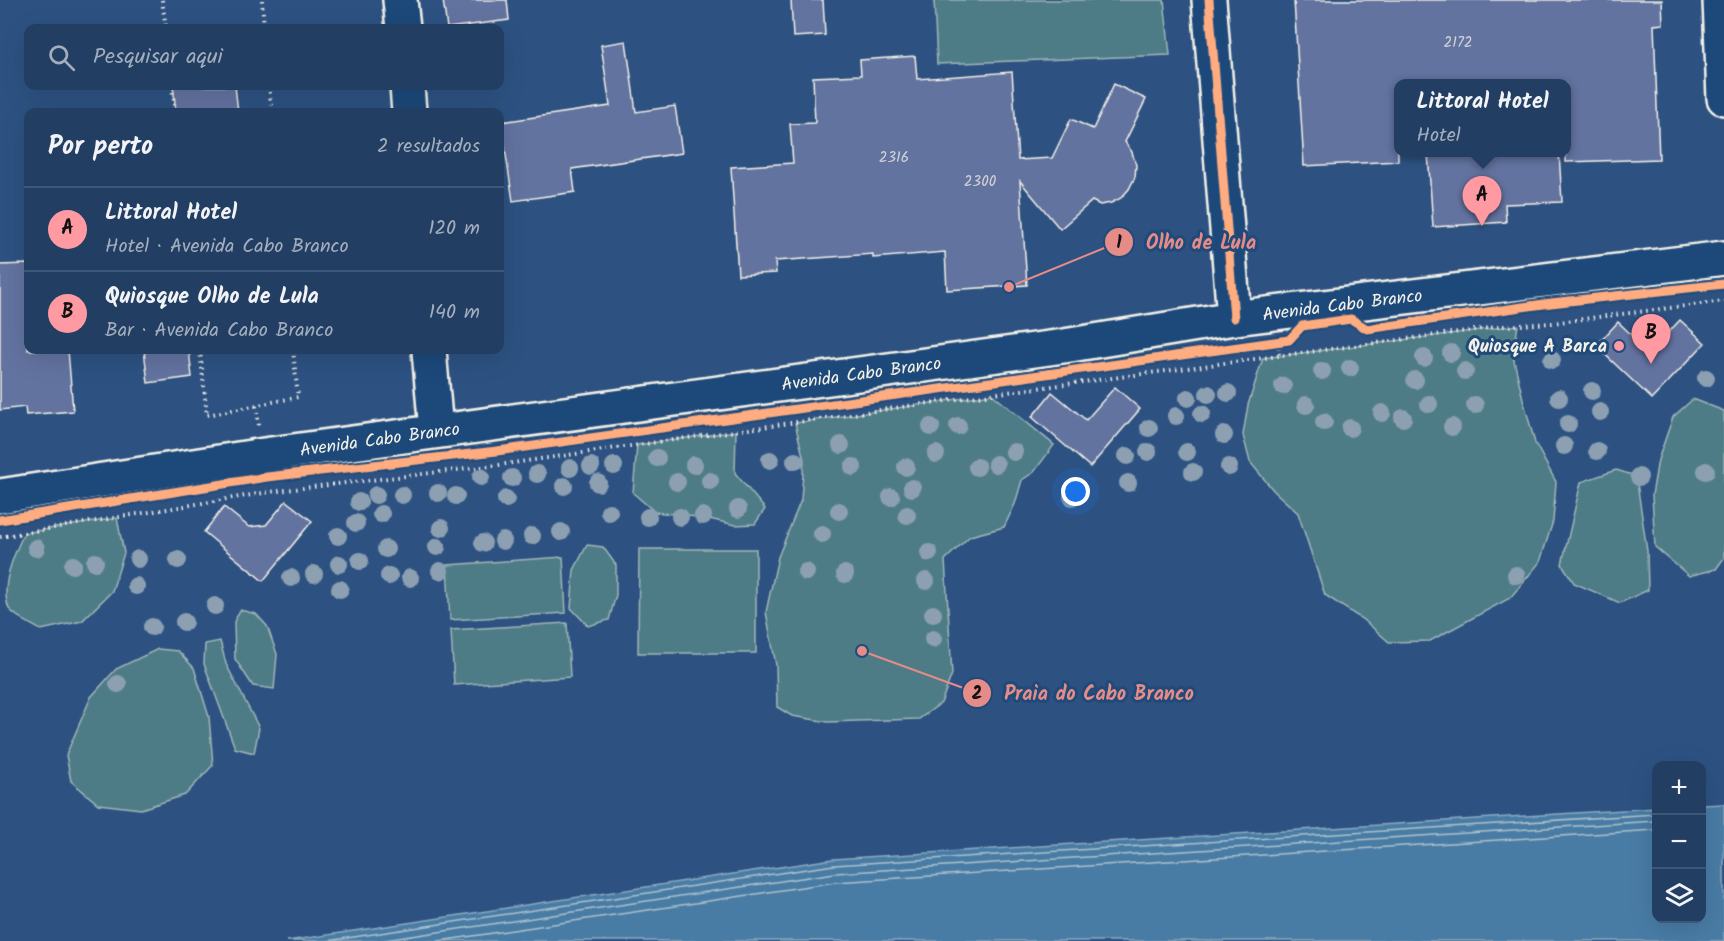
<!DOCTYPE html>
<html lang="pt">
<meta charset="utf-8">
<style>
:root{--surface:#223e62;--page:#2e496b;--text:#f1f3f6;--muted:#a2aebe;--line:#3f5777;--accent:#ff9aa2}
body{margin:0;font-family:Kalam,sans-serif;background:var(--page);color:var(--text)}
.controls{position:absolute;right:18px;bottom:18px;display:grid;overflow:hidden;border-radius:12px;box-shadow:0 6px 24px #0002}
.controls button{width:54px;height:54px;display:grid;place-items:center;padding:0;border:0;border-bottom:2px solid var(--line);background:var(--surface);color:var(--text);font:30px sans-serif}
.you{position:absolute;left:1076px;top:492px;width:21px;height:21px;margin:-15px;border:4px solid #fff;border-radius:50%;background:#1a73e8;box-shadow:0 0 0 9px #1a73e833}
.badge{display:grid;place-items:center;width:39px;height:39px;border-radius:50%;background:var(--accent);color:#111;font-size:20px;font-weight:700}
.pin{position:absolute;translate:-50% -50px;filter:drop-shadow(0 2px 3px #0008)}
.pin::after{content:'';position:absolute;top:32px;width:21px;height:18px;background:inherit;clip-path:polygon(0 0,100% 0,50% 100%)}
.popup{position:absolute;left:1394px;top:79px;width:177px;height:78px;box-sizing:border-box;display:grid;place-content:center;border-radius:12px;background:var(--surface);filter:drop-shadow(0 2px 4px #0005);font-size:20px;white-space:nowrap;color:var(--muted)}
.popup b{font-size:22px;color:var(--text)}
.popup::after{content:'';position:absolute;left:50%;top:100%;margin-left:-12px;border:12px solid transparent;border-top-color:var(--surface)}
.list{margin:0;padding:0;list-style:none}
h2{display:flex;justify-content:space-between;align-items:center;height:78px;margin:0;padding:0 24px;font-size:26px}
h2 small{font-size:20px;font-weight:400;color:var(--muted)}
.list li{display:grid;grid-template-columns:39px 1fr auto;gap:18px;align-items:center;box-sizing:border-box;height:84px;padding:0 24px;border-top:2px solid var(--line)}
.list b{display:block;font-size:22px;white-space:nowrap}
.list p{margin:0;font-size:20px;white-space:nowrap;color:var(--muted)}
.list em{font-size:20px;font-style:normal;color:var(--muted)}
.icon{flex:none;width:33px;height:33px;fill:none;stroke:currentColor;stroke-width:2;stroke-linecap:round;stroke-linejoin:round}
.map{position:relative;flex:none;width:1724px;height:941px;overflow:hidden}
.search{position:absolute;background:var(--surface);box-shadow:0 6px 24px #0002;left:24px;top:24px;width:480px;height:66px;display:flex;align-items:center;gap:15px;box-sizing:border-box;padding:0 21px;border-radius:12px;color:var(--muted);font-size:22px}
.panel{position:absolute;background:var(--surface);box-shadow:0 6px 24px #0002;left:24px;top:108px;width:480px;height:246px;border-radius:12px}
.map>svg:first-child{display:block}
</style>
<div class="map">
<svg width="1724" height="941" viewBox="0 0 1724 941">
<rect width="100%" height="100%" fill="#2d5282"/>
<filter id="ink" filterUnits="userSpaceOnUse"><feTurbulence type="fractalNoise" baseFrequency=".0167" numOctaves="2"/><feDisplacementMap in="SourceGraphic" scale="12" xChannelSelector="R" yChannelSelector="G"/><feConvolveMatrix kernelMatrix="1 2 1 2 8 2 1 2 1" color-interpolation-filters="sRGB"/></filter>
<g filter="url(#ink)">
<path fill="#4e7c87" stroke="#a1b6b8" stroke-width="1.5" d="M934,0H1164L1170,55L937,64Z
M1518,325L1513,356L1523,399L1535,443L1556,482L1553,521L1540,562L1510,598L1430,641L1389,642L1365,621L1325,595L1298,513L1274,491L1250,462L1243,435L1248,405L1263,358Z
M992,394L1054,445L1034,472L1022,480L1015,504L1004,527L970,536L945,560L952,674L941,703L919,719L828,722L792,716L777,707L776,665L766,612L778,557L801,500L804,460L795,423Z
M1693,399L1724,411V558L1716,569L1689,576L1655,547L1652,495L1658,460L1673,417Z
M736,431L735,473L765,509L755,524L735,525L705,518L655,512L633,493L637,445Z
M1616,470L1636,476L1647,551L1648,590L1620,603L1574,583L1562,564L1581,482Z
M117,518L124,553L112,591L82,621L41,630C31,624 17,618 9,609C0,587 13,556 24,533Z
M587,545L603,547L616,565V595L609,620L588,626L571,608L574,570Z
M639,549H756V653H638Z
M563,557L566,613L450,620L447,565Z
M240,610L256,614L267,626L277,654L274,689L253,686L235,659L234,622Z
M567,623L570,677L454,685L451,630Z
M220,641L226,664L259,728L254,753L235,748L204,664L205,644Z
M158,649L178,651L194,668L209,717L213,765L185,795L141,809L98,804L71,781L66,755L91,697L116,669Z"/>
<path fill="#487ca5" stroke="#8dabc0" stroke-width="1.5" d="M1724,804V941H287L833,859L1656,808V918H1702V805Z"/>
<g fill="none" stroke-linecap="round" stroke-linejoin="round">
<path stroke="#afc2cd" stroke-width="1.5" d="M327,941L834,865L1656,814
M378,941L835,873L1656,821
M439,941L836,882L1656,830"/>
</g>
<path fill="#6473a0" stroke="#f4f1e8" stroke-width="1.5" d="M443,0H507L509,20L447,28Z
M791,0H823L825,35L793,37Z
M1294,0H1662L1663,24L1654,25L1659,159L1566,162V84H1398V161L1304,166Z
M626,41L636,112L675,106L682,153L572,169L575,192L513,201L501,122L610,106L601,45Z
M915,56L917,79L1012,72L1018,160L1052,158L1071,119L1093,129L1114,84L1146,99L1125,142L1132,152L1136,165L1135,177L1129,189L1121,198L1111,203L1100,205L1092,201L1060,229L1020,181L1027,285L947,290L945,252L873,258V254L775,261L776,273L738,275L731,167L793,163L790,124L815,123L813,77L861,75L860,60Z
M173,86H235L238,112H176Z
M1428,153H1559L1562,202L1505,204L1506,222L1433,227Z
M28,264V350H68L73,411L26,415L25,407L0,410V265Z
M1680,320L1705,343L1652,399L1596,346L1618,322L1650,352Z
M144,350H189L192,377L148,383Z
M1115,387L1140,409L1090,467L1032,417L1052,392L1086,420Z
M286,501L312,521L263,581L204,532L224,507L249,527L266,525Z"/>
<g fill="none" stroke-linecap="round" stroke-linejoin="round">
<g stroke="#f4f1e8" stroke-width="38">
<path id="minor" d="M400,0L403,28
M1209,0L1234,318
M1720,0L1724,98
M407,86L409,112
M429,350L436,431"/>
</g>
<g stroke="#f4f1e8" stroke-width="38">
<g id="major">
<path id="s1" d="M0,496L264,455L1064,346L1234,318L1724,258"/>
</g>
</g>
<path stroke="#f4f1e8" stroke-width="4" stroke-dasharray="1.5 4.5" stroke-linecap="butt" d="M162,0L166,28
M262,0L264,28
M172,86L175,112
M269,86L272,112
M1278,341L1279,356
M200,350L207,415L298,397L293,350
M256,406L259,426
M0,537L269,492L499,465L992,394L1504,326L1552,323L1724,301"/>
<use href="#minor" stroke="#1f4a7a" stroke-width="33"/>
<use href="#major" stroke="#1f4a7a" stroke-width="33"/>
<g stroke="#1f4a7a" stroke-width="13">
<path id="cycleway" d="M1209,0L1234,318
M0,520L267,477L497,451L1289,340L1302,326L1351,319L1367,329L1551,303L1724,284"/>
</g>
<use href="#cycleway" stroke="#ffac80" stroke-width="9"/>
</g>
<g fill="#8da0b2">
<circle cx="1451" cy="353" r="9"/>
<circle cx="1424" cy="358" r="9"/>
<circle cx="1552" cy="360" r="9"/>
<circle cx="1350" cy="368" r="9"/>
<circle cx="1322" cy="371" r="9"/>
<circle cx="1465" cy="371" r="9"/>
<circle cx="1706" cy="378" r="9"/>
<circle cx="1415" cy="380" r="9"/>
<circle cx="1283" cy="386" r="9"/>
<circle cx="1592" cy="391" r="9"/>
<circle cx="1228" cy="393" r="9"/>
<circle cx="1208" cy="394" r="9"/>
<circle cx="1188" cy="398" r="9"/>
<circle cx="1559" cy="398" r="9"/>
<circle cx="1429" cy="404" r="9"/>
<circle cx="1306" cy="405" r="9"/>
<circle cx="1475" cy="405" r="9"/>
<circle cx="1600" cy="412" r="9"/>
<circle cx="1382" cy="413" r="9"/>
<circle cx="1202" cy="414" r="9"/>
<circle cx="1176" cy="416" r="9"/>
<circle cx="1403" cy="418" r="9"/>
<circle cx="1324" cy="422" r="9"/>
<circle cx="1568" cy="424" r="9"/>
<circle cx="958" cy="426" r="9"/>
<circle cx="931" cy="427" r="9"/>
<circle cx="1452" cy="427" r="9"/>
<circle cx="1149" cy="428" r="9"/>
<circle cx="1350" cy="428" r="9"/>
<circle cx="1224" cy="435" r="9"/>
<circle cx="841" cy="445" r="9"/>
<circle cx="1564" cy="446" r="9"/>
<circle cx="1597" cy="451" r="9"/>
<circle cx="1014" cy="452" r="9"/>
<circle cx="1148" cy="452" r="9"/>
<circle cx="1187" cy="452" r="9"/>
<circle cx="936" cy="454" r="9"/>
<circle cx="1127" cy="456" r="9"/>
<circle cx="657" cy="458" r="9"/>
<circle cx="770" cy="460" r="9"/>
<circle cx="795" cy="461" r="9"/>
<circle cx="996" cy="464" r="9"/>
<circle cx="694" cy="465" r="9"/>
<circle cx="591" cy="466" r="9"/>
<circle cx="614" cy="466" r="9"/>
<circle cx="853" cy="467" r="9"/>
<circle cx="906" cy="467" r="9"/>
<circle cx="977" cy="467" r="9"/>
<circle cx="1229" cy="467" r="9"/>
<circle cx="570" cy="468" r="9"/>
<circle cx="1706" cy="471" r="9"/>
<circle cx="1193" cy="472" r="9"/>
<circle cx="537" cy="474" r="9"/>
<circle cx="481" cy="477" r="9"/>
<circle cx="1639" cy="477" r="9"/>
<circle cx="512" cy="478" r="9"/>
<circle cx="710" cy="481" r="9"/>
<circle cx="677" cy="482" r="9"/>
<circle cx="598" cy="483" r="9"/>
<circle cx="1128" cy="483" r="9"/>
<circle cx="564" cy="486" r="9"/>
<circle cx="912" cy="488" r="9"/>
<circle cx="438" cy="493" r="9"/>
<circle cx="376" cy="495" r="9"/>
<circle cx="402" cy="495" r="9"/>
<circle cx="456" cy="496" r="9"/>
<circle cx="891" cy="497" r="9"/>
<circle cx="1072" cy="497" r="9"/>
<circle cx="506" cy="499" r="9"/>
<circle cx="359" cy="502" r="9"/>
<circle cx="738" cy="509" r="9"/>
<circle cx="839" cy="511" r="9"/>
<circle cx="609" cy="512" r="9"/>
<circle cx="381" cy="514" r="9"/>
<circle cx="907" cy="515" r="9"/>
<circle cx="703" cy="516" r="9"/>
<circle cx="648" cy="517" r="9"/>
<circle cx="680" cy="517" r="9"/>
<circle cx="356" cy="523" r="9"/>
<circle cx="441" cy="528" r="9"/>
<circle cx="561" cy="532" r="9"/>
<circle cx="822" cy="534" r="9"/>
<circle cx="338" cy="536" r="9"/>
<circle cx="532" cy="536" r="9"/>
<circle cx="503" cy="541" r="9"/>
<circle cx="483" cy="543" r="9"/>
<circle cx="437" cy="547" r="9"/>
<circle cx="36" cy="548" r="9"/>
<circle cx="386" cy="549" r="9"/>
<circle cx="929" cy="553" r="9"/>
<circle cx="138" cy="559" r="9"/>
<circle cx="178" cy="560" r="9"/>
<circle cx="360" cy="561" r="9"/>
<circle cx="95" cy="562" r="9"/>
<circle cx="339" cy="564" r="9"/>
<circle cx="73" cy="565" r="9"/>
<circle cx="440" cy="571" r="9"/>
<circle cx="806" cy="572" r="9"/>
<circle cx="314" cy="574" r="9"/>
<circle cx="845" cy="574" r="9"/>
<circle cx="1516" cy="575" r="9"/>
<circle cx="389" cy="576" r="9"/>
<circle cx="291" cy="578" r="9"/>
<circle cx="410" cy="578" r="9"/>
<circle cx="926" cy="581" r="9"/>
<circle cx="136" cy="586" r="9"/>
<circle cx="340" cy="589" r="9"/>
<circle cx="215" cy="606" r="9"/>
<circle cx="933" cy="614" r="9"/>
<circle cx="184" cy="622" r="9"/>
<circle cx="152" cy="627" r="9"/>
<circle cx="933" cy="639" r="9"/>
<circle cx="118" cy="684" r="9"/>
</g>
</g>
<circle fill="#ff9aa2" stroke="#1f4a7a" stroke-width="2" cx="1619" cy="346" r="6"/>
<g text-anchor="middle" stroke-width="6" stroke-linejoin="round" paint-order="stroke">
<g font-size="15" fill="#d0d2d6">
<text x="1458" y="47">2172</text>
<text x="894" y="162">2316</text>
<text x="980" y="186">2300</text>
</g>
<g font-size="18" fill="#f4f1e8" stroke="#1f4a7a">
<text dy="6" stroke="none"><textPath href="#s1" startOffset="1356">Avenida Cabo Branco</textPath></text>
<text dy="6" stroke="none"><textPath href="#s1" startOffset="870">Avenida Cabo Branco</textPath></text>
<text dy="6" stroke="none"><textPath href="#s1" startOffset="384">Avenida Cabo Branco</textPath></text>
</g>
<g font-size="18" font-weight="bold" fill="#f4f1e8" stroke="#1f4a7a" text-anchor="end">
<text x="1607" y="352">Quiosque A Barca</text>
</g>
</g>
<path fill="none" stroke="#e58c88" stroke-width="2" d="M1009 287L1119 242M862 651L977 693"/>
<g fill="#e58c88" stroke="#1f4a7a" stroke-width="2">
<circle cx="1009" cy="287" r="6"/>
<circle cx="862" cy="651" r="6"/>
<circle cx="1119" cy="242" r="15"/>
<circle cx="977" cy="693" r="15"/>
</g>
<g font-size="18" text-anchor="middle" font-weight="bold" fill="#111">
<text x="1119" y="248">1</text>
<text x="977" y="699">2</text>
</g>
<g font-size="20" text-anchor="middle" font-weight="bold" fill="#e58c88" stroke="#1f4a7a" stroke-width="6" stroke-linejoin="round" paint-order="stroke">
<text x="1201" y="249">Olho de Lula</text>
<text x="1099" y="700">Praia do Cabo Branco</text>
</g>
</svg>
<div class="controls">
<button>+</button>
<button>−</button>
<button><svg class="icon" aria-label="layers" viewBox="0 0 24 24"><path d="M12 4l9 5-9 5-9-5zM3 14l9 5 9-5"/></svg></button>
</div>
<div class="you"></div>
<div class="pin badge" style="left:1482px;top:226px">A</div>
<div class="popup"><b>Littoral Hotel</b>Hotel</div>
<div class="pin badge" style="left:1651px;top:364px">B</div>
<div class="search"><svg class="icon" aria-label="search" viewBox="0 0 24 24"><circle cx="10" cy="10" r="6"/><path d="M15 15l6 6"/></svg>Pesquisar aqui</div>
<section class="panel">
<h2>Por perto<small>2 resultados</small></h2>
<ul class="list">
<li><span class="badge">A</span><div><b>Littoral Hotel</b><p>Hotel · Avenida Cabo Branco</p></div><em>120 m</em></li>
<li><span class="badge">B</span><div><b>Quiosque Olho de Lula</b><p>Bar · Avenida Cabo Branco</p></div><em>140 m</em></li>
</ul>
</section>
</div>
